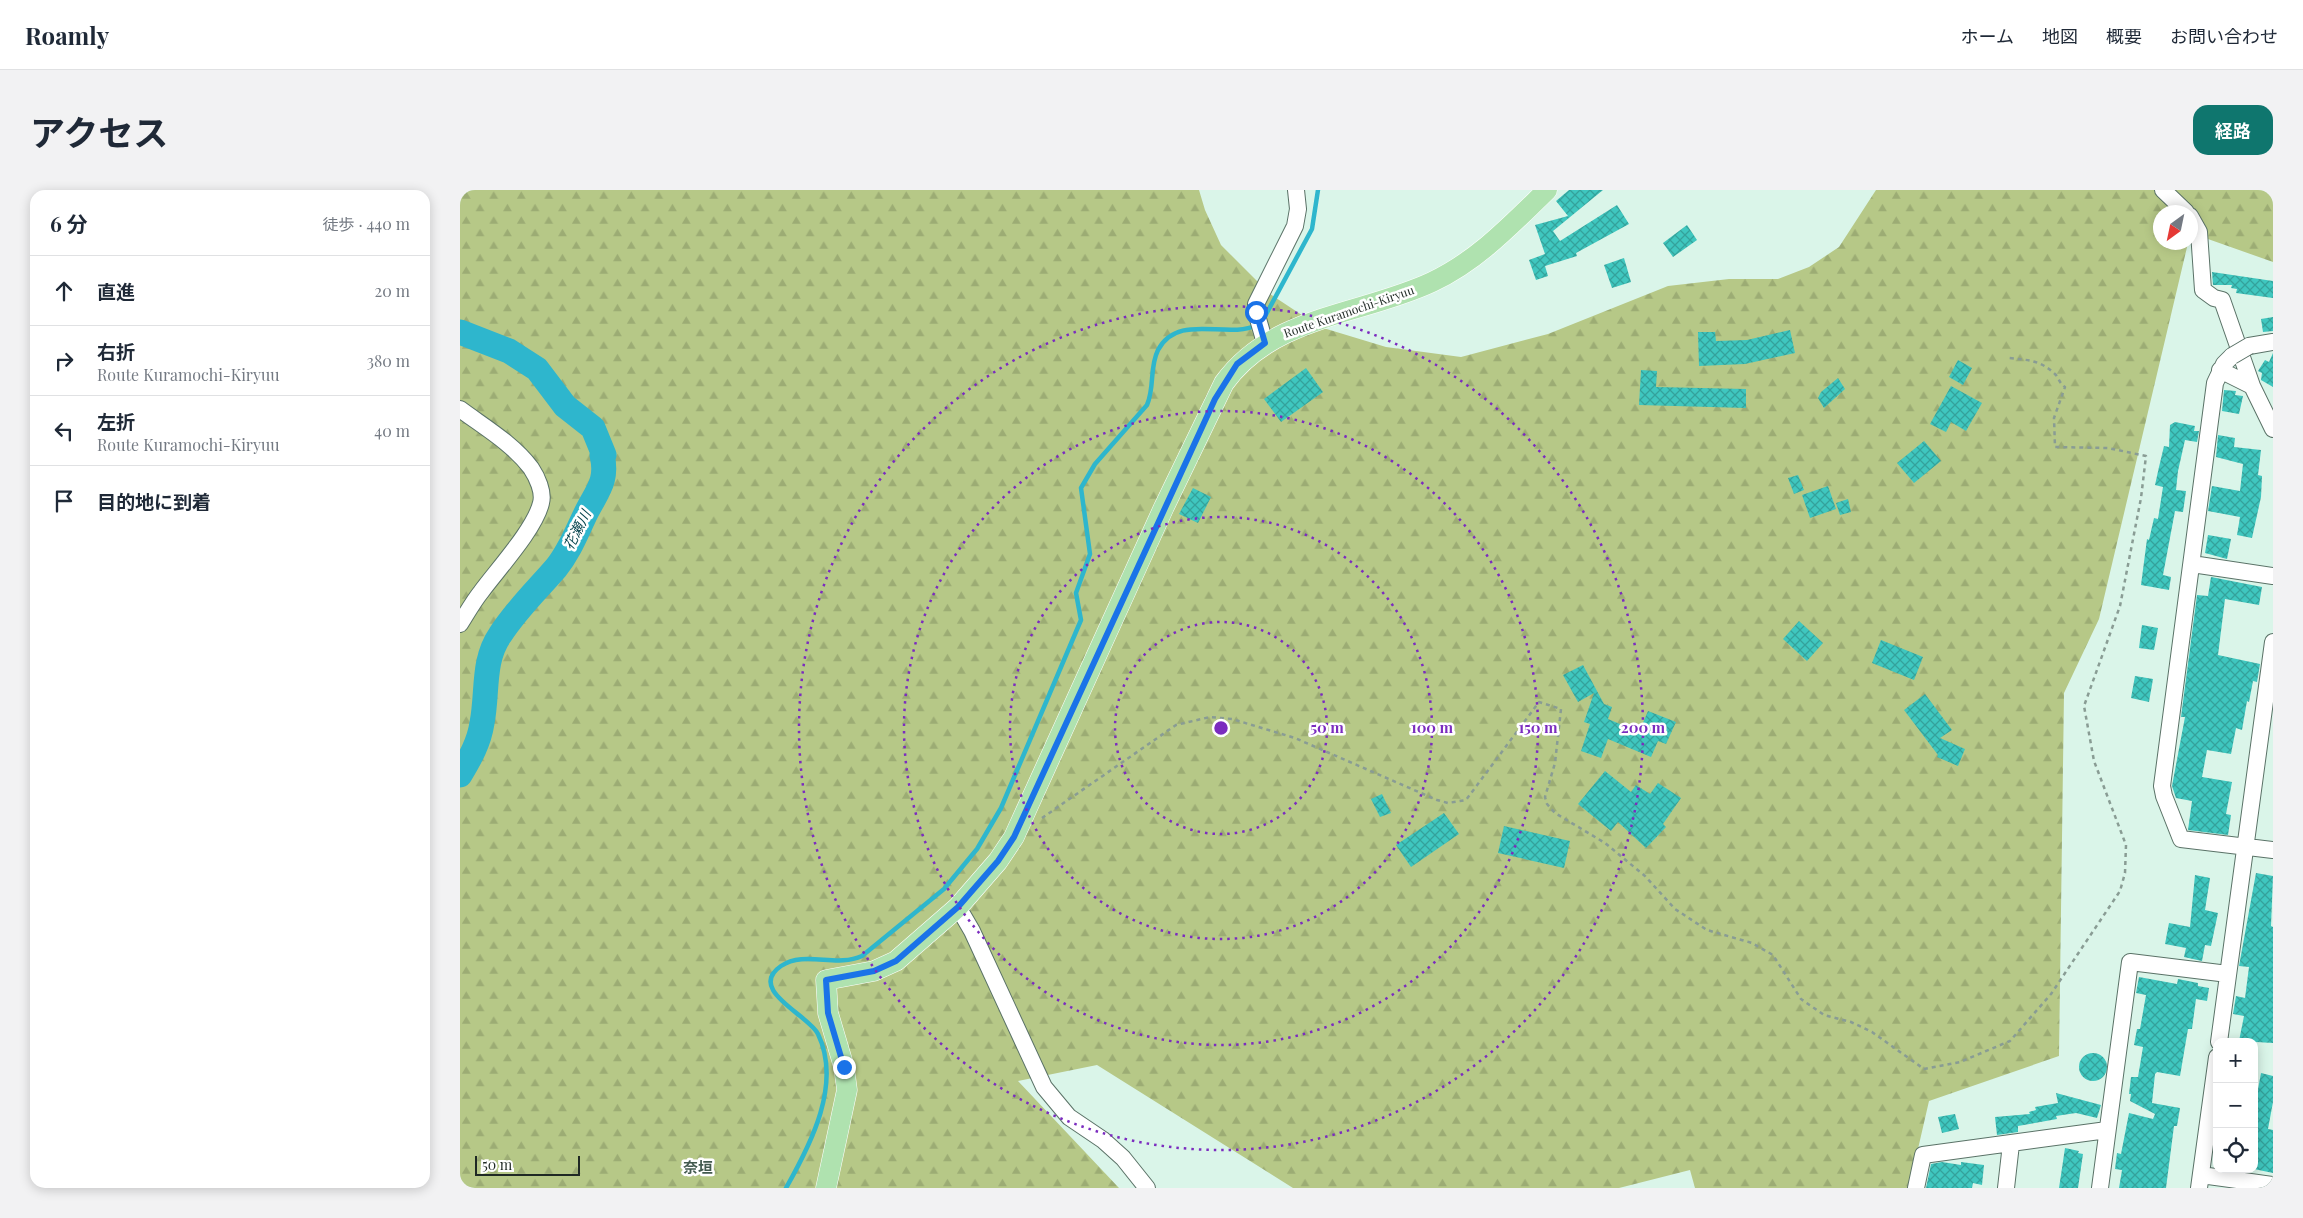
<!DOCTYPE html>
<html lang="ja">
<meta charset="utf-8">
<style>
:root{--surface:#fff;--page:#f2f2f3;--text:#1f2937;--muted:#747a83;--line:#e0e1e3;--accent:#0f766e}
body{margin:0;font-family:"Playfair Display","Noto Sans JP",serif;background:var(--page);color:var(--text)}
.controls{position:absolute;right:15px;bottom:15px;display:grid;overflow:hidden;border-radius:10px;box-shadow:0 2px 12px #0003}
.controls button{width:45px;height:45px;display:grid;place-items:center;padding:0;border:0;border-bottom:1px solid var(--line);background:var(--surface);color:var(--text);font:25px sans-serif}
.compass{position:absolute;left:1693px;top:15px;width:45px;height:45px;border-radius:50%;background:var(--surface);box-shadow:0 2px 12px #0003;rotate:213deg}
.scale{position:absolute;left:15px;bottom:12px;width:105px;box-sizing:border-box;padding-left:5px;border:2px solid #1f2924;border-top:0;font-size:14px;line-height:18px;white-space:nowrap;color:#1f2924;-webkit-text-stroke:4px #fff;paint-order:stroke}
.stop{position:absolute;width:15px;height:15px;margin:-11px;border:4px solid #1a73e8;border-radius:50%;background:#fff}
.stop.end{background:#1a73e8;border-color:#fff;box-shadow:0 1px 5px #0008}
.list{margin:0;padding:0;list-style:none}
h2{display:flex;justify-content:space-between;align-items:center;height:65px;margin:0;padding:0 20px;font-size:21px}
h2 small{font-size:16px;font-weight:400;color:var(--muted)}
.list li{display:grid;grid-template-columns:32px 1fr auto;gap:15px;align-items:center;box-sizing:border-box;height:70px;padding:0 20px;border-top:1px solid var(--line)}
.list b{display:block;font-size:19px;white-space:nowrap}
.list p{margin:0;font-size:16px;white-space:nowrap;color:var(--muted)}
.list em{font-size:16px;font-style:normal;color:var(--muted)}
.icon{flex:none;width:28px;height:28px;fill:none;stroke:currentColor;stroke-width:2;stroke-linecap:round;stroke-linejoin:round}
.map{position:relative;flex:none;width:1813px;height:998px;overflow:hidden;border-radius:15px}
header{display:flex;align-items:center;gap:30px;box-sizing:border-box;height:70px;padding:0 25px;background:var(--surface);border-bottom:1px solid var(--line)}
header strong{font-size:24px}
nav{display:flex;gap:28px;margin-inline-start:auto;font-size:18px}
.intro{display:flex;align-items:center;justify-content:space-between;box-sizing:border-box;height:120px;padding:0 30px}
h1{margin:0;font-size:35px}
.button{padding:12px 22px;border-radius:15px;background:var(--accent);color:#fff;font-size:18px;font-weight:700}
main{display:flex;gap:30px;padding:0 30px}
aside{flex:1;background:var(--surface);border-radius:15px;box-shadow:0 2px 12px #0003}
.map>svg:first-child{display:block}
</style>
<header>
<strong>Roamly</strong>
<nav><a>ホーム</a><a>地図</a><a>概要</a><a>お問い合わせ</a></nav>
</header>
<div class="intro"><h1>アクセス</h1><a class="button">経路</a></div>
<main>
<aside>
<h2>6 分<small>徒歩 · 440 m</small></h2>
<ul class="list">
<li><svg class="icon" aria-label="ahead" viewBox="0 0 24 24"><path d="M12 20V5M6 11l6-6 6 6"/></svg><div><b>直進</b></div><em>20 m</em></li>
<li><svg class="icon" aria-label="right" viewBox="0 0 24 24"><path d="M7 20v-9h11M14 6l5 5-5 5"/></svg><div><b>右折</b><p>Route Kuramochi-Kiryuu</p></div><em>380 m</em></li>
<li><svg class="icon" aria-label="left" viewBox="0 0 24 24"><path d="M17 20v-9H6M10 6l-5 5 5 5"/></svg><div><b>左折</b><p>Route Kuramochi-Kiryuu</p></div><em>40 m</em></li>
<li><svg class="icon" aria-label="arrive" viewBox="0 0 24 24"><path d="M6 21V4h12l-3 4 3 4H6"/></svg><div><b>目的地に到着</b></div></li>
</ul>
</aside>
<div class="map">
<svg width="1813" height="998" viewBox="0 0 1813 998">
<defs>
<pattern id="forest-firs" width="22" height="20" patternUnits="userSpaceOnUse" patternTransform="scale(1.25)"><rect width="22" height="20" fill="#b6c887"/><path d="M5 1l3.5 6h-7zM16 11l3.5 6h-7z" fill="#9cac74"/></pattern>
<pattern id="building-cross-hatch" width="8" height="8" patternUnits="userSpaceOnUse" patternTransform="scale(1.25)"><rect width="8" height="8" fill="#3fc7bf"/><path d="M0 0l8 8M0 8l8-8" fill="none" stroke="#34a29b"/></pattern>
</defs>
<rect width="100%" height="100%" fill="#daf5e9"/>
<path fill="url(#forest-firs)" d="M0,0H739L745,20L761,55L810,104L860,137L926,157L1001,167L1088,144L1208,96L1269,89H1318L1349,77L1379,57L1416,0H1813V72L1731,43L1730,22H1700V52L1728,53L1639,429L1604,503L1599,866L1469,911L1449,998H1235L1230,980L1159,998H833L637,875L558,891L659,998H0Z"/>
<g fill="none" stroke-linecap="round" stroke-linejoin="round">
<path stroke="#2eb6cd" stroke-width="4.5" d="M803,130L852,39L858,0
M326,998C351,954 382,894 358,844C349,825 286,800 321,776C345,760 376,778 402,766L484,699L517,659L541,618L621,430L616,403L630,364L621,298L635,274L687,215C695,197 689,178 698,160C718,122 767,150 797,135"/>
<path stroke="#2eb6cd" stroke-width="25" d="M0,142L49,161L77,179L105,216L133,238L144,265H142C148,290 138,300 127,321C117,341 110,361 96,378C77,400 56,420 40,445C22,471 28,503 22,533C19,553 10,568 0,585"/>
</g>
<path fill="url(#building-cross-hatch)" d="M1109,0H1143L1093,41L1100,51L1157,15L1169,34L1116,63L1117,66L1085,76L1088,86L1076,90L1069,70L1085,64L1075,35L1108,26L1096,11Z
M1227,35L1237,50L1213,67L1203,53Z
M1164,68L1171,92L1152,98L1144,75Z
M1752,82L1813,91V108L1776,103L1777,99L1771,98L1772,95H1753Z
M1813,127V141L1803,142L1801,129Z
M1330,140L1335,163L1285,174L1239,176L1238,142H1255L1256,151L1287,150Z
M1813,163V197L1801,190L1802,183L1798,181L1805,170L1809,172Z
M1498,170L1512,178L1503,195L1489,187Z
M846,178L863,202L821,232L804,209Z
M1181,180L1197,181L1196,197L1286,199V218L1179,215Z
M1378,188L1385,199L1364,218L1358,208L1361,202Z
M1491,196L1522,213L1506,241L1491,232L1486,242L1470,234Z
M1764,200L1776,201L1775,205L1783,206L1779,224L1762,221Z
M1715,232L1735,236L1734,241H1739L1737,252L1725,250L1718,281L1716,300L1726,301L1723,322L1715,321L1703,385L1711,387L1709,400L1681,395L1687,349L1689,350L1694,328L1698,329L1703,297L1695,295L1699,277L1704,256L1709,257L1710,235Z
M1758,245L1775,248L1774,257L1801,260L1798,285L1802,286L1801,307L1792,348L1777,345L1780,327L1748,321L1752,296L1780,301L1783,274L1756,267Z
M1464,251L1481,271L1454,293L1437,273Z
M1338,285L1344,300L1334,304L1328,288Z
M1368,296L1376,319L1350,328L1342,305Z
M733,298L751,307L738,333L719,324Z
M1388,309L1391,322L1380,325L1376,313Z
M1748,345L1771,349L1767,369L1745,363Z
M1751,387L1802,397L1799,415L1765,409L1758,465L1800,474L1797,492L1793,491L1789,512L1787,511L1782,540L1776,538L1771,564L1747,560L1742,587L1772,592L1766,624L1771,625L1768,645L1728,640L1732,611L1716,608L1712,596L1725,527H1721L1737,405L1748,406Z
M1339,431L1363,453L1347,471L1323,449Z
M1682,435L1698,438L1694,460L1679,458Z
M1421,450L1463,467L1454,490L1412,473Z
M1123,475L1144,514L1152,517L1148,529L1179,542L1188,521L1216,532L1206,554L1198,551L1191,567L1148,549L1141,568L1121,561L1130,534L1124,532L1134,503L1118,512L1103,485Z
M1675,486L1693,489L1689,512L1671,508Z
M1465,504L1492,540L1480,548L1505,559L1498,576L1477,567L1478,565L1444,520Z
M1145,581L1171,602L1176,595L1190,604L1198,593L1221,608L1203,634L1206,637L1186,658L1158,632L1151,641L1118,614Z
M922,604L931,623L920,627L911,609Z
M984,623L999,644L951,677L936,655Z
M1044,636L1110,651L1104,678L1038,663Z
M1796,683L1813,686L1811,736L1813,737V853L1779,851L1784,826L1773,824L1776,806L1785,808L1789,777L1779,776Z
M1735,685L1750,688L1745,720L1758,723L1751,756L1745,755L1742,771L1724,767L1726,758L1705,754L1709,733L1730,737Z
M1679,787L1717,794L1718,789L1738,793V796L1749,798L1747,811L1736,809L1732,839H1728L1720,886L1697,882L1695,884L1692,913L1720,918L1717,936H1714L1706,998H1659L1662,980L1655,979L1657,963L1661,964L1669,923L1693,929L1695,924L1670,911L1671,904H1669L1671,887H1678L1683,857L1674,855L1677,839H1680L1686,805L1676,803Z
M1619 877a14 14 0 1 1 28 0a14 14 0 1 1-28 0Z
M1801,883L1813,886V912L1808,939L1813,940V983L1794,979V921Z
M1596,903L1641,915L1637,928L1616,923L1596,926L1597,929L1558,936V942L1537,945L1535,927L1570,924L1569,922L1576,920L1575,917L1598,913Z
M1495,924L1499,939L1482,943L1478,927Z
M1605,958L1619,961L1618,963L1623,964L1618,998H1599Z
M1482,972L1501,975V972L1524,975L1522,995L1513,993L1512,998H1466L1471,974Z"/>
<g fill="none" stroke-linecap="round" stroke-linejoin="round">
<g stroke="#5a7267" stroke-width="18">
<path id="minor" d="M1703,0L1726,22
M1730,26L1739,42L1743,100L1754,108L1762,110L1792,196
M805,153L796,122V114L835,36L838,19L836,0
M1789,156L1813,152
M1772,166L1764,174L1755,193L1702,596L1704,606L1721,649L1813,660
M1760,180L1792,196L1813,239
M0,219C24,237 52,253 71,278C77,287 84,302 81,313C75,339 37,380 21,402C13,412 7,423 0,434
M1732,374L1813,386
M498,717L512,741L584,897L609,927L643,950L663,968L687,998
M1759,852L1813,452
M1741,985L1813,995
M1456,998L1463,965L1647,940
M1546,998L1551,954
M1640,998L1670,772L1768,784
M1739,998L1757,867"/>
</g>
<g stroke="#fff" stroke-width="21">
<path id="major" d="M366,998L387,900L384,877L368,823L366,790L414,781L436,771L498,717L538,671L554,647L704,317L764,193C813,125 902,125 972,92C1017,71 1051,35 1087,0"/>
</g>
<path stroke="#899c94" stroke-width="2.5" stroke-dasharray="4 4" stroke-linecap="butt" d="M582,628L716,535L750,527L772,529L835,548L977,610L988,613L1006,610L1079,512L1101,519L1095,573L1085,607L1087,614L1095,623L1145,653L1185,686L1215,719L1247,740L1292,753L1313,765L1341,809L1364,825L1391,832L1412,842L1464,879L1500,872L1550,851L1591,804L1660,701L1665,683L1666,655L1634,571L1624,516L1660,416L1681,308L1686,266L1648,258L1595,257L1594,228L1605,197C1599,193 1599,188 1595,184C1580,170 1568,170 1549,168"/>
<use href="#minor" stroke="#fff" stroke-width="16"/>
<use href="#major" stroke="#afe2af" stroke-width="20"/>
<g stroke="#5a7267" stroke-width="18" stroke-linecap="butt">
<path id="minor-bridge" d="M1772,166L1789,156"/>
</g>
<use href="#minor-bridge" stroke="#fff" stroke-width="16"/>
</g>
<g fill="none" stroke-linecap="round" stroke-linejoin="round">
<path stroke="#1a73e8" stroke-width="6" d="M384,877L368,823L366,790L414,781L436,771L498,717L538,671L554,647L755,209L777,174L805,153L796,122"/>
</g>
<g fill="none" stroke="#7b2cbf" stroke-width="2.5" stroke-dasharray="2.5 5">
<circle cx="761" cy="538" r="106"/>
<circle cx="761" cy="538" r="211"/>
<circle cx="761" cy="538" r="317"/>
<circle cx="761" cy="538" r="422"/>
</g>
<g text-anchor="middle" stroke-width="5" stroke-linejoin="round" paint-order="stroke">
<g font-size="12" fill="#1f2924" stroke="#fff">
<text transform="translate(889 122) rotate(-19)" y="4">Route Kuramochi-Kiryuu</text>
</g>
<g font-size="14" font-style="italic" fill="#013f49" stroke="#fff">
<text transform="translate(117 340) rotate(-63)" y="5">花瀬川</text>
</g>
<g font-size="15" font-weight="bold" fill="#42594f" stroke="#fff">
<text x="238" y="983">奈垣</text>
</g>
</g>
<circle cx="761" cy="538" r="8" fill="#7b2cbf" stroke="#fff" stroke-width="2.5"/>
<g font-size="15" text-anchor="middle" font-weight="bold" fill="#7b2cbf" stroke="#fff" stroke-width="5" stroke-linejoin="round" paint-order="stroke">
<text x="867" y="543">50 m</text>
<text x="972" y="543">100 m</text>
<text x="1078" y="543">150 m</text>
<text x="1183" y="543">200 m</text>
</g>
</svg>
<div class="controls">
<button>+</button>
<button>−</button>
<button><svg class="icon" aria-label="locate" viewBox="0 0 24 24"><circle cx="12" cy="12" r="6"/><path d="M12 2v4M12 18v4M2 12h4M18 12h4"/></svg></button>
</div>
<svg class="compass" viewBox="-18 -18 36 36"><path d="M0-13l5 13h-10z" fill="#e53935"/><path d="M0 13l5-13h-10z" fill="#747a83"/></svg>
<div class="scale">50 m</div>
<div class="stop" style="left:796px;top:122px"></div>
<div class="stop end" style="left:384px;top:877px"></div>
</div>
</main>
